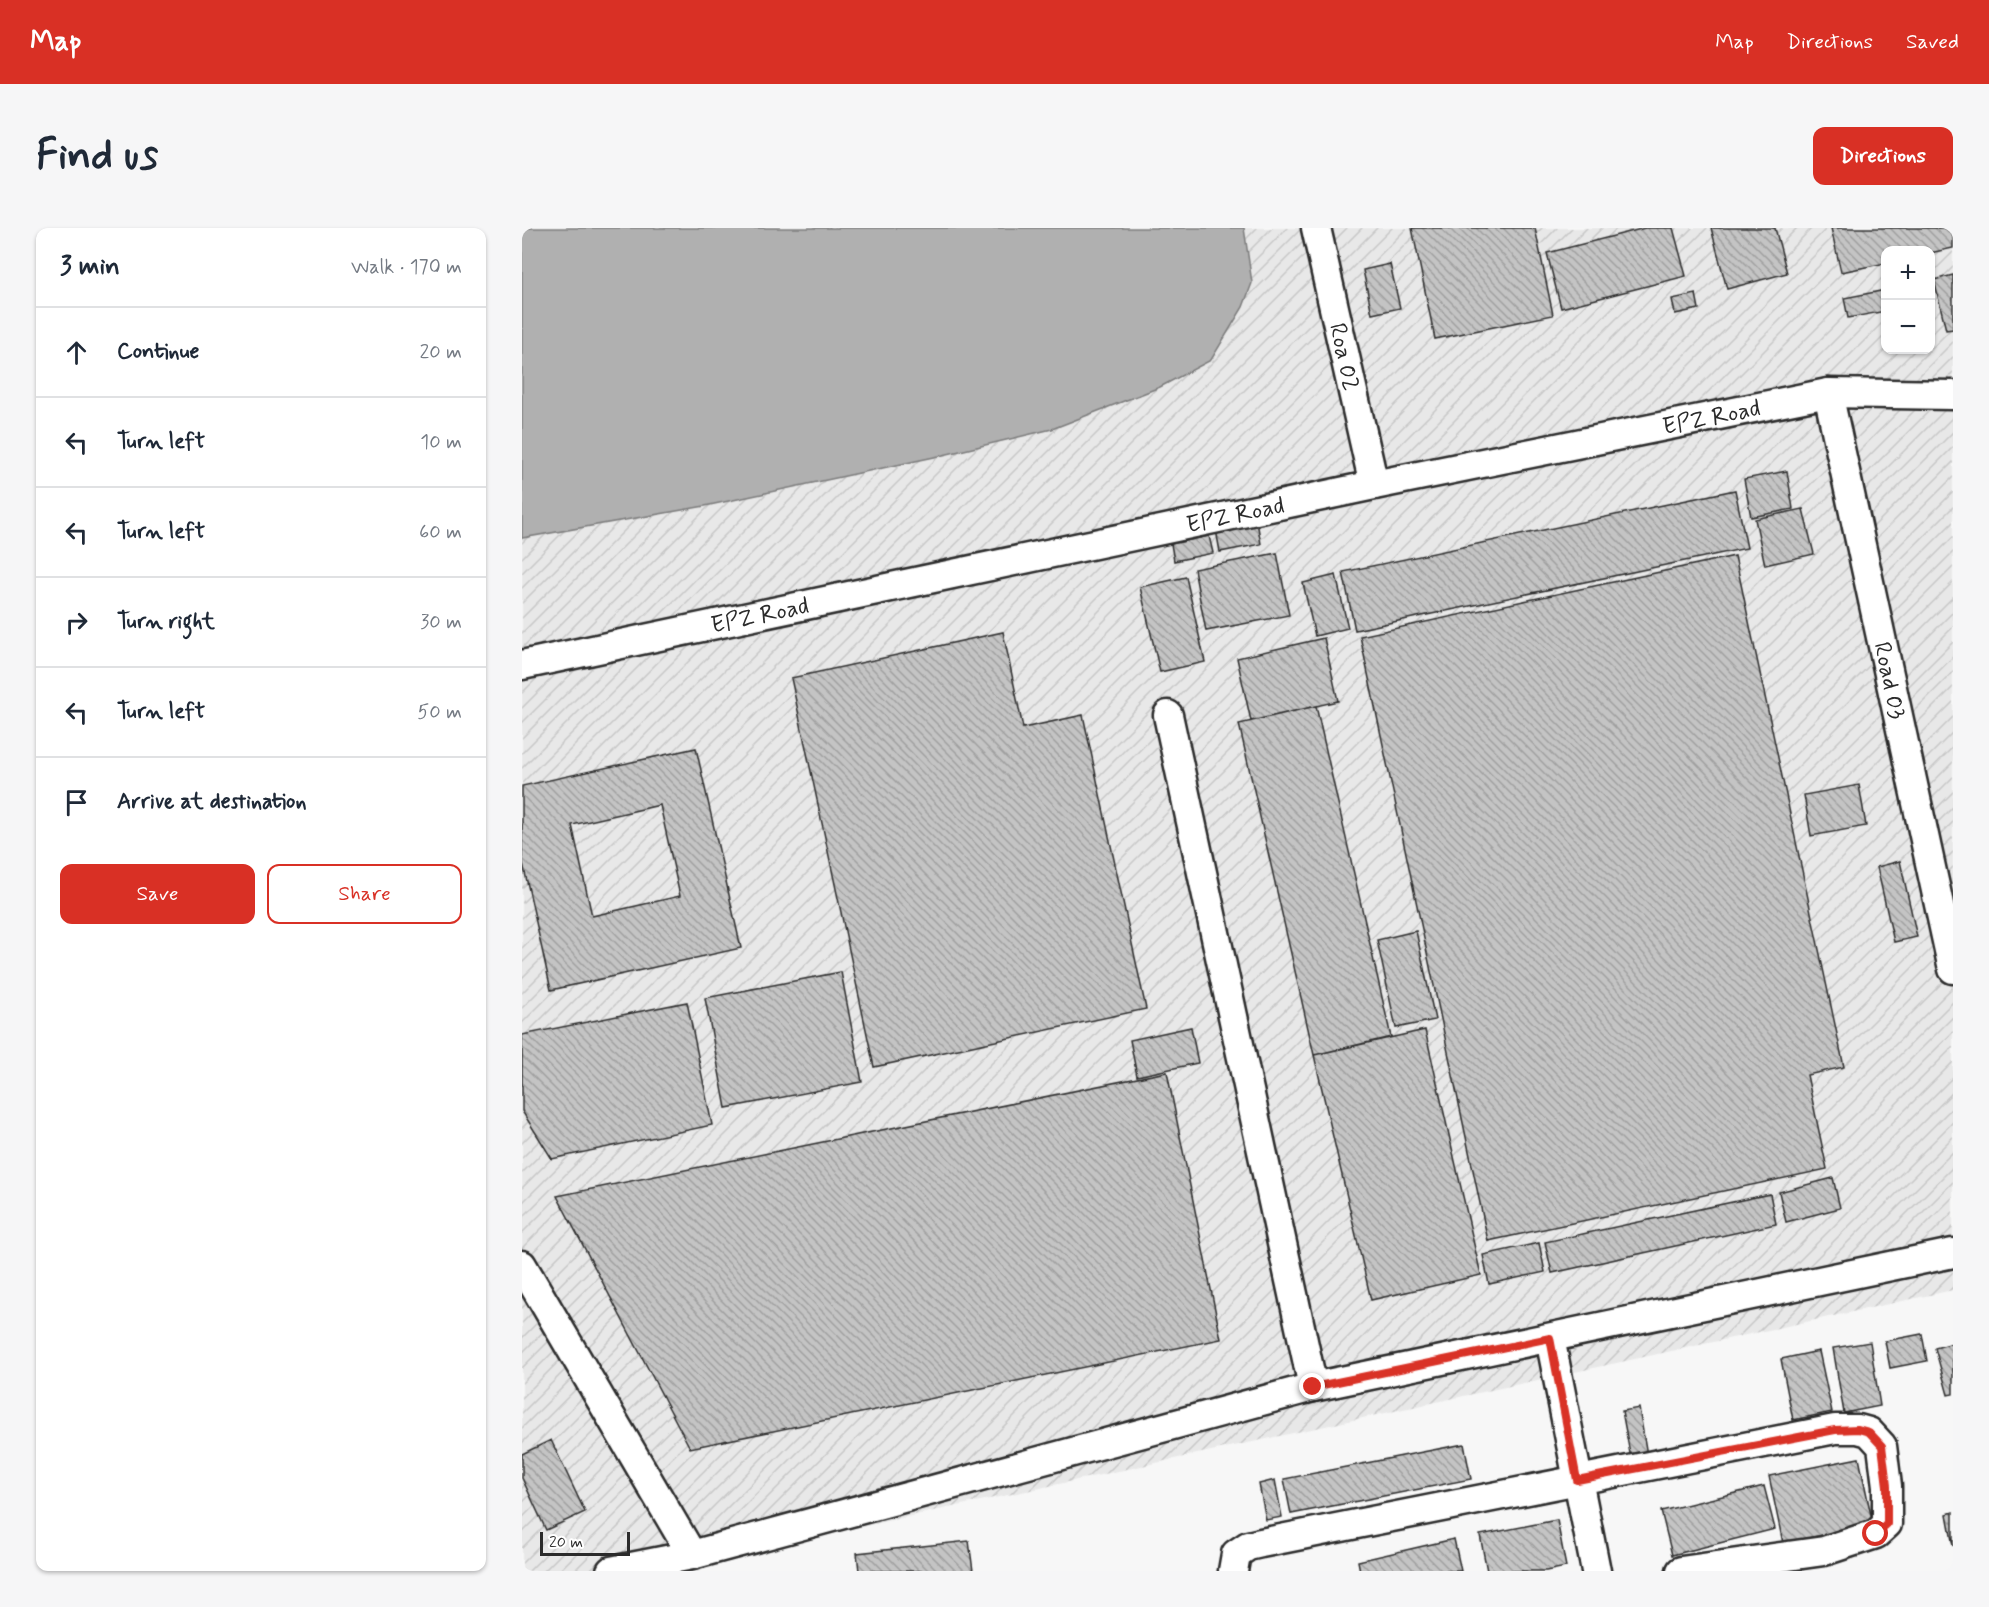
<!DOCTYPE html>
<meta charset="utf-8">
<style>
:root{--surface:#fff;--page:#f6f6f7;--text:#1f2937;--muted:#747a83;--line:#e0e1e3;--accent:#d93025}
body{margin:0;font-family:Mynerve,sans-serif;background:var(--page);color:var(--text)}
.controls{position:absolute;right:18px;top:18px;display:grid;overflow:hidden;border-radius:12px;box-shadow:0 2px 4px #0004}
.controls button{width:54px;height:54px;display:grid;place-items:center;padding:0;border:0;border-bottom:2px solid var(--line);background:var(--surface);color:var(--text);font:30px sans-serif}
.scale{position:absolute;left:18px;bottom:15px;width:90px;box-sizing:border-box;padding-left:6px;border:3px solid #2b2b2b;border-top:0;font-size:16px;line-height:21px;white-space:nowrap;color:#2b2b2b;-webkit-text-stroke:4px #fff;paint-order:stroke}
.stop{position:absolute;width:18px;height:18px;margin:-14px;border:4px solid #d93025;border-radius:50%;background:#fff}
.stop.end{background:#d93025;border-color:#fff;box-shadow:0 2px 6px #0008}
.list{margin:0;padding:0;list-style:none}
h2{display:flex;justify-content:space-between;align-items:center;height:78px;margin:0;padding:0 24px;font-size:26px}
h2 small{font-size:20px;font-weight:400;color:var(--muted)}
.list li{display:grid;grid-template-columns:39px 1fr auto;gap:18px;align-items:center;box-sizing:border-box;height:90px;padding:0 24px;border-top:2px solid var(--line)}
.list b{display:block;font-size:22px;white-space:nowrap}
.list em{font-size:20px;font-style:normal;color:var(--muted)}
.actions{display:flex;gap:12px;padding:18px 24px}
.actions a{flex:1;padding:14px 0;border:2px solid var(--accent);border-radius:12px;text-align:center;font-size:21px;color:var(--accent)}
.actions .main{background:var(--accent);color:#fff}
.icon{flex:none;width:33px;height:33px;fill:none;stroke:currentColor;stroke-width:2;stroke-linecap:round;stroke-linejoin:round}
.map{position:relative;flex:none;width:1431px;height:1343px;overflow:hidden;border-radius:12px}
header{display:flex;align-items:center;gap:36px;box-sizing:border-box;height:84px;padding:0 30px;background:var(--accent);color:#fff}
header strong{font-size:28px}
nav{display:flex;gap:33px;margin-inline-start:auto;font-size:21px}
.intro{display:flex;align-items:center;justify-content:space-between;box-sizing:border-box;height:144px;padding:0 36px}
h1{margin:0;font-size:42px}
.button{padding:15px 27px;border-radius:12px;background:var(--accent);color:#fff;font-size:21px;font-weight:700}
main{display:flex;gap:36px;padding:0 36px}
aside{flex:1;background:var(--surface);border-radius:12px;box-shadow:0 2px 4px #0004}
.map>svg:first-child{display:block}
</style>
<header>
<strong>Map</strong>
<nav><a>Map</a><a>Directions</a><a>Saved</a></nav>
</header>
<div class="intro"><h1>Find us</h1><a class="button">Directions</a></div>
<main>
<aside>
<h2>3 min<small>Walk · 170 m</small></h2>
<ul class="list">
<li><svg class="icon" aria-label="ahead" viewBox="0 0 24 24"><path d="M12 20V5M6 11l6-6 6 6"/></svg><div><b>Continue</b></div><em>20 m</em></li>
<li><svg class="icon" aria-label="left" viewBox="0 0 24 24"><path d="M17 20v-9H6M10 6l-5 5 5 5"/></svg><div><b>Turn left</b></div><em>10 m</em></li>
<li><svg class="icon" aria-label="left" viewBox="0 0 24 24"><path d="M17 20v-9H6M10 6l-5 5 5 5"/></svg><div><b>Turn left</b></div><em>60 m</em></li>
<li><svg class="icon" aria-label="right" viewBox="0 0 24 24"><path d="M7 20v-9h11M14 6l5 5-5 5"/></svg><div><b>Turn right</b></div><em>30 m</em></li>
<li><svg class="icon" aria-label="left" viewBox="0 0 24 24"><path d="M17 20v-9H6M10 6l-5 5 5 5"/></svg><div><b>Turn left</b></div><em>50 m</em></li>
<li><svg class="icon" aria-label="arrive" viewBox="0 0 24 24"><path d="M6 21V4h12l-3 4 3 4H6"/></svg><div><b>Arrive at destination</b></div></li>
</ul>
<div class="actions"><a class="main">Save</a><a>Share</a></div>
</aside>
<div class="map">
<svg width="1431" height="1343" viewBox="0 0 1431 1343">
<defs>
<pattern id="industrial-furrows" width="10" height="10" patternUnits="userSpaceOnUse" patternTransform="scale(1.5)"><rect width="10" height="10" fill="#e8e8e8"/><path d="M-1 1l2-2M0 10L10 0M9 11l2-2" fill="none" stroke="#c7c7c7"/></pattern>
<pattern id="building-back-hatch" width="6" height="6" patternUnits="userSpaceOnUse" patternTransform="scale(1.5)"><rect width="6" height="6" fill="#c4c4c4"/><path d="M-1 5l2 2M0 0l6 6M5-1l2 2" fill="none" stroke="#9f9f9f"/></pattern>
</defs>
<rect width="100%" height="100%" fill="#f7f7f7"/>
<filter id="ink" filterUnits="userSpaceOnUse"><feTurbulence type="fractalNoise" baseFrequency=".0167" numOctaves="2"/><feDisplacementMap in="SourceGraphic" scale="12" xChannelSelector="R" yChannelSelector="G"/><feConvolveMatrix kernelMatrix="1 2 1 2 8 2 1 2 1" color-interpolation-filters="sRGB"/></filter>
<g filter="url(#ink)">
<path fill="url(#industrial-furrows)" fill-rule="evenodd" d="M0,0H1431V1062L135,1343H0ZM1364,22H1408V122H1364Z"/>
<path fill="#b0b0b0" stroke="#7b7b7b" stroke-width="1.5" d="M0,0H722L730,55L721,79L689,132L638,159L530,201L417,228L183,278L0,310Z"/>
<path fill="url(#building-back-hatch)" stroke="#2b2b2b" stroke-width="1.5" fill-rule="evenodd" d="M890,0H1013L1031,87L913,111Z
M1123,0H1151L1164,48L1039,80L1025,25Z
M1189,0H1253L1265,45L1205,61Z
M1309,0H1431V20L1408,25V22H1364V35L1319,44Z
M868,36L878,80L850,86L841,42Z
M1431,47V101L1424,102L1412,52Z
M1364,62V83L1326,90L1322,70Z
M1174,66L1177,81L1153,86L1150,71Z
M1265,243L1271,281L1229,289L1222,251Z
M1213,262L1225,320L833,402L821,344Z
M1281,281L1292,326L1243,337L1233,291Z
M734,288L739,316L698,324L693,296Z
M687,308L691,325L652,333L649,316Z
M755,325L767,387L684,403L672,341Z
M1213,328L1322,839L1285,847L1305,941L966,1013L838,408Z
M814,347L826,400L793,408L781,355Z
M664,349L683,434L638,444L618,359Z
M481,404L501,500L561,487L624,781L352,839L269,450Z
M802,410L816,473L729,493L715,430Z
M794,478L869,809L792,827L717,496Z
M174,520L219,720L29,762L0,631V558ZM138,577L158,668L70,688L50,597Z
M1337,557L1344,598L1289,608L1282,567Z
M1378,633L1395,709L1372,714L1355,639Z
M894,703L913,792L874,800L855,712Z
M319,744L340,854L204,880L183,770Z
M165,774L190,897L30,931L0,883V807Z
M669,799L676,835L615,848L608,812Z
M903,802L959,1047L849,1072L792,827Z
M645,844L699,1111L168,1220L35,968Z
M1311,950L1318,980L1264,994L1257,964Z
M1248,966L1254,996L1030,1045L1023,1014Z
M1017,1015L1023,1044L967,1056L961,1027Z
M1400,1106L1405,1133L1368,1140L1363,1113Z
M1348,1114L1358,1178L1322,1185L1311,1120Z
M1431,1115V1166L1426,1167L1413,1120Z
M1297,1123L1310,1184L1271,1192L1259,1131Z
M1117,1180L1126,1233L1110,1236L1100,1183Z
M29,1212L63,1284L24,1302L0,1250V1226Z
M942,1216L949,1251L769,1286L762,1251Z
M1337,1230L1351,1297L1261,1315L1247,1248Z
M753,1252L760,1289L744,1292L737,1256Z
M1242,1258L1253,1301L1150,1327L1139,1283Z
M1431,1284V1318L1425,1286Z
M1035,1292L1044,1339L1024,1343H965L958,1307Z
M932,1311L939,1343H838L836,1333Z
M447,1313L451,1343H337L335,1325Z"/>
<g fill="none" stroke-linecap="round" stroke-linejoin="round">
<g stroke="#2b2b2b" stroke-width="33">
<g id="minor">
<path id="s1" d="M794,0L852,257"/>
<path id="s2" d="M1306,165L1431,741"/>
<path id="s3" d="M0,437L852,257L1306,165L1431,167"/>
<path d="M646,487L791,1159"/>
<path d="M0,1037L170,1327"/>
<path d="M1028,1110L1074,1343"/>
<path d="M89,1343L170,1327L791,1159L1431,1025"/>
<path d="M711,1343L714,1326L726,1318L739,1315L1313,1201H1336L1347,1204L1360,1218L1365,1258V1296L1354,1306L1302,1323L1159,1343"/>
</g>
</g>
<use href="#minor" stroke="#fff" stroke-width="28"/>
</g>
</g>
<g fill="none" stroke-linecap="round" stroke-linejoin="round" filter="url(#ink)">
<path stroke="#d93025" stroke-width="8" d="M791,1159L1028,1110L1055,1252L1313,1202L1336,1201L1347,1204L1360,1218L1365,1258V1296L1354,1306"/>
</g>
<g text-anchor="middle" stroke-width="5" stroke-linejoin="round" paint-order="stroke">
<g font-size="24" fill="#2b2b2b" stroke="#fff">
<text dy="8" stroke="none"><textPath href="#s1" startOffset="132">Roa 02</textPath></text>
<text dy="8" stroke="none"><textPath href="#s3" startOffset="1215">EPZ Road</textPath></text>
<text dy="8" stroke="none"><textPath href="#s3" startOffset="729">EPZ Road</textPath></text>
<text dy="8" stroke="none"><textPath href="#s3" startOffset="243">EPZ Road</textPath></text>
<text dy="8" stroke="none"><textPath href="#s2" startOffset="294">Road 03</textPath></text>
</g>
</g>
</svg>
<div class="controls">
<button>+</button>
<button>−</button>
</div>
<div class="scale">20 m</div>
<div class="stop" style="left:1354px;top:1306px"></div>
<div class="stop end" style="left:791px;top:1159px"></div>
</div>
</main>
